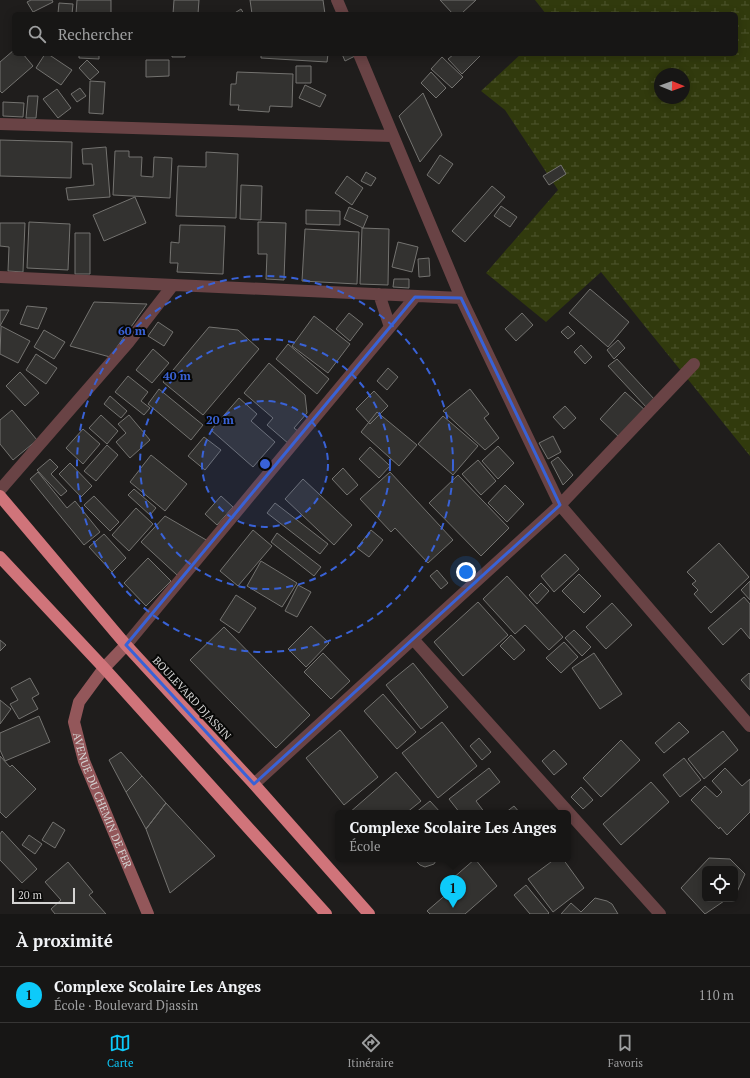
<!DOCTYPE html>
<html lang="fr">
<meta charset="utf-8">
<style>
:root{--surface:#171615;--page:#242322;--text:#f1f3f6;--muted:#9e9fa0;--line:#363534;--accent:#0dcafa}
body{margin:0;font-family:"PT Serif",serif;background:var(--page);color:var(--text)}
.controls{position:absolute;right:12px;bottom:12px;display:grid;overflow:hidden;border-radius:6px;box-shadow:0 2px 10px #0003}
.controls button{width:36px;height:36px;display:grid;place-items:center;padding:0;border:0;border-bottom:1px solid var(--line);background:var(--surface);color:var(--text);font:20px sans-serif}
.compass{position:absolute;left:654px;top:68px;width:36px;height:36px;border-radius:50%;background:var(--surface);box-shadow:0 2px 10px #0003;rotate:91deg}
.scale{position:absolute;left:12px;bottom:10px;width:63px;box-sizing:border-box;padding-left:4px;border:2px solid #d5d4d3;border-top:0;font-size:11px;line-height:14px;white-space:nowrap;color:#d5d4d3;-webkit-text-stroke:3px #080807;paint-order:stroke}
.you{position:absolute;left:466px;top:572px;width:14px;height:14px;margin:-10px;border:3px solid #fff;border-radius:50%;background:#1a73e8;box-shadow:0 0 0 6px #1a73e833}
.badge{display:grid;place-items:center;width:26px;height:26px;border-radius:50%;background:var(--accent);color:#111;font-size:13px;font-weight:700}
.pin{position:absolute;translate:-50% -33px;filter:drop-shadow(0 1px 2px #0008)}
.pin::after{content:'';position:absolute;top:21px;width:14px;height:12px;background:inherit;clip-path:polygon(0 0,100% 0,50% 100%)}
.popup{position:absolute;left:335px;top:810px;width:236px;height:52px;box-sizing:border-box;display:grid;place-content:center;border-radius:6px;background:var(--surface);filter:drop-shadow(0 1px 3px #0005);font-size:13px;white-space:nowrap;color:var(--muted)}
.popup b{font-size:15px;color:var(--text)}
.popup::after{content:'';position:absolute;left:50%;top:100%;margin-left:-8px;border:8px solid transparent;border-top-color:var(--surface)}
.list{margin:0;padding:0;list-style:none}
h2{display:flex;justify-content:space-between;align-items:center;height:52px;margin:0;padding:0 16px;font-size:17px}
h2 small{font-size:13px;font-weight:400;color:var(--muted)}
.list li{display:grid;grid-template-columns:26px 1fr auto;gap:12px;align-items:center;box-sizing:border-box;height:56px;padding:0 16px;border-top:1px solid var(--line)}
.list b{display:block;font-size:15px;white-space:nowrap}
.list p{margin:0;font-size:13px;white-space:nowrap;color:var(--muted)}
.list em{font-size:13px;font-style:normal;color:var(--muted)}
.icon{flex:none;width:22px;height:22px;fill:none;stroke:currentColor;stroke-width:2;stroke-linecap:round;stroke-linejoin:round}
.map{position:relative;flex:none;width:750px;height:914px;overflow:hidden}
.search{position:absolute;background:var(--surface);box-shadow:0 2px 10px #0003;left:12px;right:12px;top:12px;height:44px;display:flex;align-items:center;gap:10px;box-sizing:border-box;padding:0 14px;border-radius:6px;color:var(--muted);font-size:15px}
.sheet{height:108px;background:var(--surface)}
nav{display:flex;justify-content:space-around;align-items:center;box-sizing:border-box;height:56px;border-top:1px solid var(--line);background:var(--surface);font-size:11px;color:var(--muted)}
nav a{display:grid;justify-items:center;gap:2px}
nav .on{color:var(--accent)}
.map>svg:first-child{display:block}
</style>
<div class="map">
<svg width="750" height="914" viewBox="0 0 750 914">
<defs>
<pattern id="wetland-marsh" width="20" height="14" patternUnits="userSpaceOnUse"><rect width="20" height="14" fill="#313a0d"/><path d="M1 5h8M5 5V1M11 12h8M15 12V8" fill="none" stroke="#4e562f"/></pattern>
</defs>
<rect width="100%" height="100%" fill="#1f1d1c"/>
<path fill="url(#wetland-marsh)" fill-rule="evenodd" d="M535,0H750V456L601,272L546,322L486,273L558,190L505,110L481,91L521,54H736V14H546ZM660,74H684V98H660Z"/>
<path fill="#333230" stroke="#747370" d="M31,0H52L53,2L33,12L27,2Z
M77,0H111V14H76Z
M174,0H199L198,14H173Z
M250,0H323L325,14H252Z
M440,0H476L461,14H453Z
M59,3L73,4L72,14L58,13Z
M241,9L244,14H233Z
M14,50V54H23L33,66L2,93L0,91V62Z
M45,54H48L72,70L61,85L36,68Z
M79,54H99V59L79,58Z
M172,54H185V57H172Z
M261,54H328L327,62L261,58Z
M342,54H354L355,56L345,61Z
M454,54H482L462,74L448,59Z
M442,57L463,77L452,88L431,69Z
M87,60L99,72L90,80L79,68Z
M146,60H169V76L146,77Z
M296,66H311V83H296Z
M237,72L293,74L292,107L270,106L269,112L238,110L239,105H230L231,84H236Z
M431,72L446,88L436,98L421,83Z
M90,81L105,82L103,114L89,113Z
M305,85L326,95L320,107L299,98Z
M80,88L86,96L77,102L71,94Z
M57,89L71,108L58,118L43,99Z
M423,93L442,135L420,162L399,116Z
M28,96H38L36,118H26Z
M3,102L24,103L23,117L3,116Z
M0,140L72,142L71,178L0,176Z
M106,147L110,197L68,200L66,188L94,185L92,164H83L82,149Z
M115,151H129V157H142L141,176L153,177L154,157L172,158L170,198L113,195Z
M206,152L238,154L236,218L176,216L178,166L206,167Z
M440,155L453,164L439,184L427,175Z
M561,165L566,174L549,185L543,176Z
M366,172L376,178L371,186L361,181Z
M347,176L363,188L352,205L335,193Z
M241,185L262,186L261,220L240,219Z
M492,186L505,197L465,242L452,231Z
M135,197L146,223L104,241L93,215Z
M501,206L517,217L510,227L494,216Z
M349,207L368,216L363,228L344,219Z
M306,210L340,211V225L306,224Z
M29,222L70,224L68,270L27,268Z
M258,222L286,223L284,280L266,279L267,254H258Z
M0,223H25L23,272L8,271L9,247L0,246Z
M180,225L225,226L223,274L177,272L178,263H170L171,242L179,243Z
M362,228L389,229L388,285L360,284Z
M305,229L359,232L357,284L302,281Z
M75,233H90V274H75Z
M398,242L418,247L412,272L392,267Z
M429,258L430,276L419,277L418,259Z
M394,279H409V288L393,287Z
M590,289L629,322L608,347L569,313Z
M94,302L147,304L110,357L70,346Z
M27,306L47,308L38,329L20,324Z
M0,310H9L0,326Z
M349,313L363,324L350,341L336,329Z
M522,313L533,325L516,341L505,329Z
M314,316L350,344L328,373L292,346Z
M158,322L173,332L164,346L148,336Z
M1,326L30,341L18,363L0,354Z
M568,326L575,333L568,339L561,332Z
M209,327L238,330L259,349L203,415L163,382Z
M44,330L65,342L54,359L34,347Z
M618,340L625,348L614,359L607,350Z
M288,344L329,379L317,394L276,359Z
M581,345L592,357L585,364L574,352Z
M153,349L169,363L152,383L136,370Z
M36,354L57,368L46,384L26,370Z
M617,359L655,400L647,408L608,366Z
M269,363L305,395L307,413L294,428L299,432L289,444L267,425L273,418L244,393Z
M388,368L398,377L387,390L377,381Z
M20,372L39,393L25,406L6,386Z
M128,376L148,392L141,401L150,408L144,415L115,392Z
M159,389L203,425L191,440L148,404Z
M470,389L489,414L484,418L499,438L485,450L443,411Z
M374,391L388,406L370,424L356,409Z
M625,392L646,411L621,439L600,419Z
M110,396L127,411L121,418L104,404Z
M239,398L257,414L251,421L275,442L253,467L211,430Z
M565,406L576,418L564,429L553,417Z
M12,410L37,440L13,460L0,444V420Z
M377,412L417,445L399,466L361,432Z
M101,415L118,431L107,444L89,428Z
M129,415L150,440L130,458L116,442L126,433L118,424Z
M443,416L478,446L453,475L418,444Z
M83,429L100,444L83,464L66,448Z
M553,436L561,452L548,459L539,443Z
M204,437L221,450L205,470L188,456Z
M107,445L118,455L96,481L84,471Z
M498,446L514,463L498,479L482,461Z
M370,447L390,466L379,478L359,459Z
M151,455L187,484L165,511L130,482Z
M558,457L573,475L563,485L551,462Z
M50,459L58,467L51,474L67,491L61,496L37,470Z
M478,460L496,481L481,495L462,474Z
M70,463L92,486L81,497L59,474Z
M343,468L358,485L347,495L332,479Z
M38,472L67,508L75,501L100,532L84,545L30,479Z
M390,472L453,540L428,563L395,528L391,532L360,499Z
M458,475L509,528L481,556L429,503Z
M303,479L352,525L334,545L285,499Z
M505,485L524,504L507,522L488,503Z
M134,489L156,508L150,515L128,495Z
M94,496L119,522L110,531L84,505Z
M221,496L233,507L217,525L205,514Z
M275,503L328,544L320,554L267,513Z
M136,508L153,524L129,551L112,535Z
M165,516L208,541L177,575L141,542Z
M253,530L272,546L238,586L220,571Z
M371,530L383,540L369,557L357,548Z
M277,533L321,567L314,576L271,542Z
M104,534L126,558L112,572L89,547Z
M719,543L749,577L711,613L694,594L698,590L692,584L696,581L687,572Z
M565,554L579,569L554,592L541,576Z
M148,558L171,581L146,606L124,583Z
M261,561L297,583L282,607L247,586Z
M437,570L448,583L441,589L430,576Z
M579,574L601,596L584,613L562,591Z
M507,576L563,637L549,650L525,625L515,634L483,599Z
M750,581V600L741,590Z
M541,583L549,591L537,604L529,595Z
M298,585L311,592L297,617L285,611Z
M236,595L256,608L239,633L220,620Z
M744,597L750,604V639L741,628L723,645L708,628Z
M478,602L508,635L463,676L434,642Z
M612,603L632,625L606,649L586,627Z
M311,626L329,643L306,667L288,649Z
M224,627L310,715L276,748L190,660Z
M574,630L591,647L582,656L565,638Z
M511,635L525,650L514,660L500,646Z
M0,640L6,645L0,651Z
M564,642L578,657L561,673L546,658Z
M323,653L350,681L331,699L304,672Z
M594,653L622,694L600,709L572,668Z
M413,663L448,707L421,729L386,685Z
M749,673L750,674V690L741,680Z
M30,678L39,694L32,698L38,709L19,719L10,704L18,700L11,688Z
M383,694L416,732L397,749L364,711Z
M0,700L11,709L0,724Z
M39,716L50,742L5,761L0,750V733Z
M442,722L477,766L438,798L402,753Z
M679,722L689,732L664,753L655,743Z
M340,730L378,777L344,805L306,758Z
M723,731L738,750L704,779L688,759Z
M479,738L491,752L482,760L470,746Z
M621,740L640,760L601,797L583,778Z
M554,750L567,764L554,775L542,761Z
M121,752L142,776L126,792L109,760Z
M0,756L10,767L12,765L36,789L6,818L0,812Z
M684,758L701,780L680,797L663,775Z
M489,768L500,782L476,801L485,813H460L449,799Z
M725,768L742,786L750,779V812L727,835L720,827L719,829L691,800L705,786L717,797L722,792L712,781Z
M396,772L421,801L406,813H349Z
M142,776L166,803L146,829L126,792Z
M651,782L669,802L621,845L603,824Z
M581,787L593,800L583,809L571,797Z
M430,801L441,813H415Z
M166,803L215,856L170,893L146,829Z
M514,806L520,813H505Z
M53,822L65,830L55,848L42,840Z
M2,831L37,869L22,883L0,860V834Z
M29,835L42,844L35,854L22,845Z
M709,858L730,859L745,874L737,892L735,893V869H705V899H727L705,914L681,888Z
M414,859H437L434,864L425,867L420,865Z
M475,859L497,886L465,914H430L427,911L449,892L444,886Z
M555,859H563L584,888L553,912L528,879Z
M68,862L93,892L89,895L106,914H55L51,909L61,900L45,882Z
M526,885L549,913L548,914H530L514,895Z
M595,898L607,901L612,904L618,914H561L571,903L581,912Z"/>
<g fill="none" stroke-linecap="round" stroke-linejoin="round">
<path stroke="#694345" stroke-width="12" d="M337,0L343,14
M359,54L461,298L560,505L750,726
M0,124L392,136
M0,277L461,298
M379,294L390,327
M0,490L128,343L173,285
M413,639L660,914
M126,645L415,297
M254,784L560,505L694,364"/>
<path stroke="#93575a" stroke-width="12" id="s1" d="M126,645L104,668L79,702L74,722L84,761L148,914"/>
<path stroke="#d0747a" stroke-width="12" d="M0,496L126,645L254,784L369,914
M0,557L104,668L326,914"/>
</g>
<path fill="none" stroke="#3962d7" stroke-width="3" stroke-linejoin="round" d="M415,297L461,298L560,505L254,784L126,645Z"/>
<circle cx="265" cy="464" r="63" fill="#3962d7" fill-opacity=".12"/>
<g fill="none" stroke="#3962d7" stroke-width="2" stroke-dasharray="7 5">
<circle cx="265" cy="464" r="63"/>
<circle cx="265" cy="464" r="125"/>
<circle cx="265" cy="464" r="188"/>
</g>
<g text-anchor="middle" stroke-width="4" stroke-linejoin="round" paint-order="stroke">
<g font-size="11" fill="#d5d4d3" stroke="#080807">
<text transform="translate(192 698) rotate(47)" y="4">BOULEVARD DJASSIN</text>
<text dy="4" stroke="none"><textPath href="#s1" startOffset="178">AVENUE DU CHEMIN DE FER</textPath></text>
</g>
</g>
<circle cx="265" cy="464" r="6" fill="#3962d7" stroke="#080807" stroke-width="2"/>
<g font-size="12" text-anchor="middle" font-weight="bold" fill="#3962d7" stroke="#080807" stroke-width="4" stroke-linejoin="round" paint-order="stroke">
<text x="132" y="335">60 m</text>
<text x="177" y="380">40 m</text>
<text x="220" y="424">20 m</text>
</g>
</svg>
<div class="controls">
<button><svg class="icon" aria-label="locate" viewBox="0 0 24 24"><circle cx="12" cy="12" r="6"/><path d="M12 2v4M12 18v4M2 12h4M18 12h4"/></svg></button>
</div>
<svg class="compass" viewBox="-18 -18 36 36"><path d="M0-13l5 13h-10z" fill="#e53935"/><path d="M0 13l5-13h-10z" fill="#9e9fa0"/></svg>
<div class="scale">20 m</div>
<div class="you"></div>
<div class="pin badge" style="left:453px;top:908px">1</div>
<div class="popup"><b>Complexe Scolaire Les Anges</b>École</div>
<div class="search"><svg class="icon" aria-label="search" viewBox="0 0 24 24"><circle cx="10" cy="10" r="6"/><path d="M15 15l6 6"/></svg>Rechercher</div>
</div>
<section class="sheet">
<h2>À proximité<small></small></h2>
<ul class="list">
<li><span class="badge">1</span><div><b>Complexe Scolaire Les Anges</b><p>École · Boulevard Djassin</p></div><em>110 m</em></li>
</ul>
</section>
<nav>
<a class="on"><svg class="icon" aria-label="map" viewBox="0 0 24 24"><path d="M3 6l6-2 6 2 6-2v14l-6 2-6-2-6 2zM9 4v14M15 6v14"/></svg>Carte</a>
<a><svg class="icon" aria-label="directions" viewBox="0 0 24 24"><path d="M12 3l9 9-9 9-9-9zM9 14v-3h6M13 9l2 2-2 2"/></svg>Itinéraire</a>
<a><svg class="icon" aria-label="saved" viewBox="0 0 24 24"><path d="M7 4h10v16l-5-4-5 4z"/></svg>Favoris</a>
</nav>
